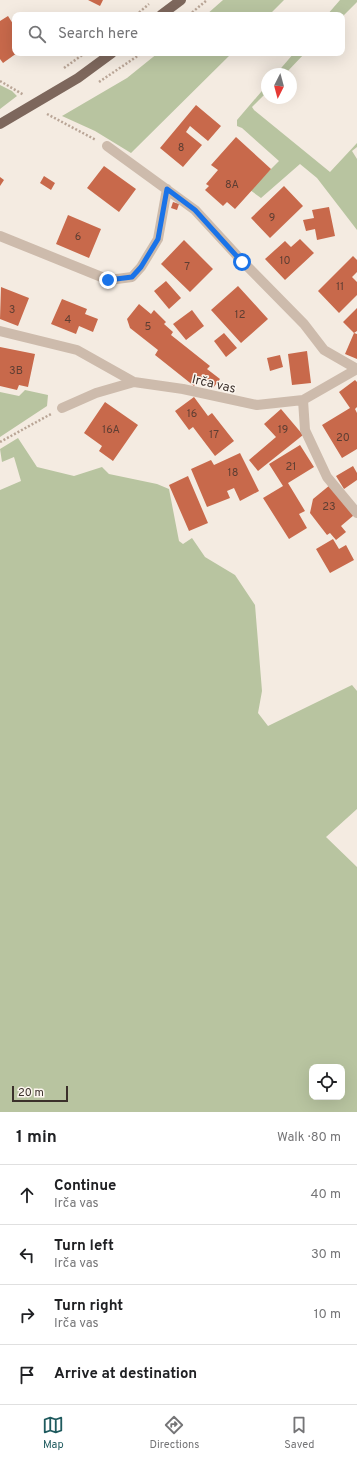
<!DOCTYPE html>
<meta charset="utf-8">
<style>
:root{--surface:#fff;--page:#f2f2f2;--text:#202124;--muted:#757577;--line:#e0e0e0;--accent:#1f5a5e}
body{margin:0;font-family:Overpass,sans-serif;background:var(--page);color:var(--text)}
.controls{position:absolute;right:12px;bottom:12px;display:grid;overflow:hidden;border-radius:8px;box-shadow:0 4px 16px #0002}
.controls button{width:36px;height:36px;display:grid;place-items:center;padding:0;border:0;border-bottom:1px solid var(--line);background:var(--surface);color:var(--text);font:20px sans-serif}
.compass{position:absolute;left:261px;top:68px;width:36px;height:36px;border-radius:50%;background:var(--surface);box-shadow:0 4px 16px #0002;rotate:186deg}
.scale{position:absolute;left:12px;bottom:10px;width:56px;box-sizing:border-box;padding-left:4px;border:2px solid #3b302b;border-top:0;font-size:11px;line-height:14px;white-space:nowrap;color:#3b302b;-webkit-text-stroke:3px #fbf5ee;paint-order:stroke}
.stop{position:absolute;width:12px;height:12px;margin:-9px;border:3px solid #1a73e8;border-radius:50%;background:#fff}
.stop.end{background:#1a73e8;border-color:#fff;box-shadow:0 1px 4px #0008}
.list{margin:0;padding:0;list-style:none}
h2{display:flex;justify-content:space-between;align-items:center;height:52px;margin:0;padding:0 16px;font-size:17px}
h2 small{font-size:13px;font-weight:400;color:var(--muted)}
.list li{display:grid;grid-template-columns:26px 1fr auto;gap:12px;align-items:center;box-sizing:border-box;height:60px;padding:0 16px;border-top:1px solid var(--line)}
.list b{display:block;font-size:15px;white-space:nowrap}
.list p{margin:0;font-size:13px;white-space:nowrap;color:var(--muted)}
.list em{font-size:13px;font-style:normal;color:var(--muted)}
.icon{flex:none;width:22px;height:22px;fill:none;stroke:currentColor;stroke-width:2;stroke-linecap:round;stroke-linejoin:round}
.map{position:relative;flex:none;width:357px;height:1112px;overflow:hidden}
.search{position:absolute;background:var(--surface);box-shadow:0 4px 16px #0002;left:12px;right:12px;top:12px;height:44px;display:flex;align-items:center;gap:10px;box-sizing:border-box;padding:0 14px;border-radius:8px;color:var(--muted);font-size:15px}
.sheet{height:292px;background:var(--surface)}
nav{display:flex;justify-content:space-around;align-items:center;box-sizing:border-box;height:56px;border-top:1px solid var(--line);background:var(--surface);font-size:11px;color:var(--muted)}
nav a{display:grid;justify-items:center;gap:2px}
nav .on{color:var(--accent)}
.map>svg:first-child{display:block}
</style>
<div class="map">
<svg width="357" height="1112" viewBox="0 0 357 1112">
<rect width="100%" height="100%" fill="#f4ebe1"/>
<path fill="#b8c4a0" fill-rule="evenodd" d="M223,0H284L269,15H206Z
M340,0H357V2L342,17V15H327Z
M158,53H232L131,153L95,131L62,116L127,78Z
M294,53H305L285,74H276Z
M0,85L12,91L17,96L0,109Z
M267,85V92L252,107L254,110L330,172L357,143V147L352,151L357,159V230L317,178L300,164L261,198L250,190L279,161L242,128L237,126V120Z
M25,390L48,395L47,406L0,437V392L19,396Z
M18,438L37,467L74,476L102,467L109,474L157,484L169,489L179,541L183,544L192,538L205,557L235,575L255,605L262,691L258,713L268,726L352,685L357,691V809L326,837L357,867V1112H0V490L21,481L14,457L2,462L0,449ZM312,1067H342V1097H312Z"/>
<path fill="#c8694b" d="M88,0H103L100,6Z
M8,16L15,27V53H17L3,63L0,59V21Z
M196,105L221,126L208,141L190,126L186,132L202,145L183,167L160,148Z
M236,137L271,169L235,209L227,202L223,206L205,190L209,186L206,184L218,170L211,165Z
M104,166L136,189L119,212L87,188Z
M44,176L55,183L51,190L40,183Z
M0,177L4,180L0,186Z
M284,186L303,206L270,238L251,218Z
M173,202L179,204L177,210L171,208Z
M329,207L335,236L317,240L315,229L306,231L303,220L314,218L312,210Z
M68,215L101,229L89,258L56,244Z
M300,239L314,253L285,280L265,259L285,241L291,247Z
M184,240L213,269L190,292L161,264Z
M353,256L357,260V272L352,277L357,282V295L339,313L318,291Z
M166,281L181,298L169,309L154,291Z
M238,286L268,319L241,343L211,310Z
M1,287L29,298L18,326L0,319Z
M62,299L87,309L85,314L98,319L93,332L79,326L76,334L51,324Z
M139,304L151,314L154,310L166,322L164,324L173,332L171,335L210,366L207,369L220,379L213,388L200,378L194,386L155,355L158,350L130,328L127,319Z
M357,308V331L354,333L357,334V359L345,354L354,333L343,322Z
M192,310L204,326L186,340L173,324Z
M224,333L237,348L226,357L214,341Z
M0,347L35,354L28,387L19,385L17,390L0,386Z
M307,351L311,383L292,385L288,354Z
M280,355L283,367L270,371L267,358Z
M355,380L357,382V407L355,409L357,413V449L342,458L322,425L350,408L339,392Z
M194,397L208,416L212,413L234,441L215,456L193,427L189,430L175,411Z
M105,402L138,425L113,461L99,451L102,446L84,433Z
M281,409L303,435L258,471L249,460L276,437L264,424Z
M300,445L314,467L288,483L305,511L299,514L307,528L289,539L263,498L283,486L269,464Z
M240,453L259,491L240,501L234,488L227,491L230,498L207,507L191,469L211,460L214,465Z
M353,466L357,473V480L344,489L336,476Z
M188,476L208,523L189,531L169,485Z
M330,485L354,515L341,526L346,532L336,540L330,533L327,535L310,513L313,499Z
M333,539L339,549L346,545L354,560L330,573L316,549Z"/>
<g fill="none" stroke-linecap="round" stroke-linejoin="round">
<path stroke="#b9a596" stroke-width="2.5" stroke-dasharray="2 2" stroke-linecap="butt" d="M136,15L149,4
M189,15L207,0
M64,68L85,53
M0,81L24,95
M99,82L142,53
M47,114L96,140
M0,442L51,414"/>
<path stroke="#cdbbac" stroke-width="10" d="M107,146L195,210L242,261L304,324L324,350L357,369
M0,236L109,280L132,277L141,267L158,239L167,189
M0,331L77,350L134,382
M303,400L305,430L327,477L357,513
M62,408L96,393L134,382L183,389L257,405L303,400L357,369"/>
<path stroke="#7d675c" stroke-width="10" d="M161,15L181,0
M0,124L78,78L112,53"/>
</g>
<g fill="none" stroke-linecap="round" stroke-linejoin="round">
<path stroke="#1a73e8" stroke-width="5" d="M108,280L132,277L141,267L158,239L167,189L195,210L242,262"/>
</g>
<g text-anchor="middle" stroke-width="3" stroke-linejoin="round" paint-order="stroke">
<g font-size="11" fill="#5e3e33">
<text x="181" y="151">8</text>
<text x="232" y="188">8A</text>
<text x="272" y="221">9</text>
<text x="78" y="240">6</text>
<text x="285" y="264">10</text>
<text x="187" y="270">7</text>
<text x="340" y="290">11</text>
<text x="12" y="313">3</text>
<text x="240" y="318">12</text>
<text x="68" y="323">4</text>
<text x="148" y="330">5</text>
<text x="16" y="374">3B</text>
<text x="192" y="417">16</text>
<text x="111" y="433">16A</text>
<text x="283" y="433">19</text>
<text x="214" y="438">17</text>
<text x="343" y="441">20</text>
<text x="291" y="470">21</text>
<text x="233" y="476">18</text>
<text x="329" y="510">23</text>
</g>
<g font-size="13" fill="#3b302b" stroke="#fbf5ee">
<text transform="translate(214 383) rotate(13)" y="5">Irča vas</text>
</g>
</g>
</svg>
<div class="controls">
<button><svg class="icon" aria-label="locate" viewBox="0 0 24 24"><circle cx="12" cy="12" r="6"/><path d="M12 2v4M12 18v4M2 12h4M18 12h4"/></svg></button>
</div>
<svg class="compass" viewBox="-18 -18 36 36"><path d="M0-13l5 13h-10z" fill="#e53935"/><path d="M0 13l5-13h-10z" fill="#757577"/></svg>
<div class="scale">20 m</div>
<div class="stop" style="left:242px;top:262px"></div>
<div class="stop end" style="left:108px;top:280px"></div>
<div class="search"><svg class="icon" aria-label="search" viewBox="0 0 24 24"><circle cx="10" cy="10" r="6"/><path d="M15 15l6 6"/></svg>Search here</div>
</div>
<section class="sheet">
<h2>1 min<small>Walk · 80 m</small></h2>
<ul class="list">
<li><svg class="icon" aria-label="ahead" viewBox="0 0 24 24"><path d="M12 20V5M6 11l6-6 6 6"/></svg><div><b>Continue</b><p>Irča vas</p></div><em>40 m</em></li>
<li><svg class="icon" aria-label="left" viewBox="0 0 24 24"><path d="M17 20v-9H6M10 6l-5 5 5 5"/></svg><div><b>Turn left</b><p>Irča vas</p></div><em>30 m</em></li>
<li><svg class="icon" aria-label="right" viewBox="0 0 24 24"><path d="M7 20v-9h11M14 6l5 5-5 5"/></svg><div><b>Turn right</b><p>Irča vas</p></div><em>10 m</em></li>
<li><svg class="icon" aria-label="arrive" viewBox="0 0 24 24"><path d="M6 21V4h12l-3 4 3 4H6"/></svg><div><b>Arrive at destination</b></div></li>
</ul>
</section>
<nav>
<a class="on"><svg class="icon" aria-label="map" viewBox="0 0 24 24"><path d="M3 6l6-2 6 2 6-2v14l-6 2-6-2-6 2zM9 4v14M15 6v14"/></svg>Map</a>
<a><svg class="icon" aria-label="directions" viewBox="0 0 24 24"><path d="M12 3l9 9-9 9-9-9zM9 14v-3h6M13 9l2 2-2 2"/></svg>Directions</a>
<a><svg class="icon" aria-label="saved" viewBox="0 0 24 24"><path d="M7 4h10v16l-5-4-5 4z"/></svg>Saved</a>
</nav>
